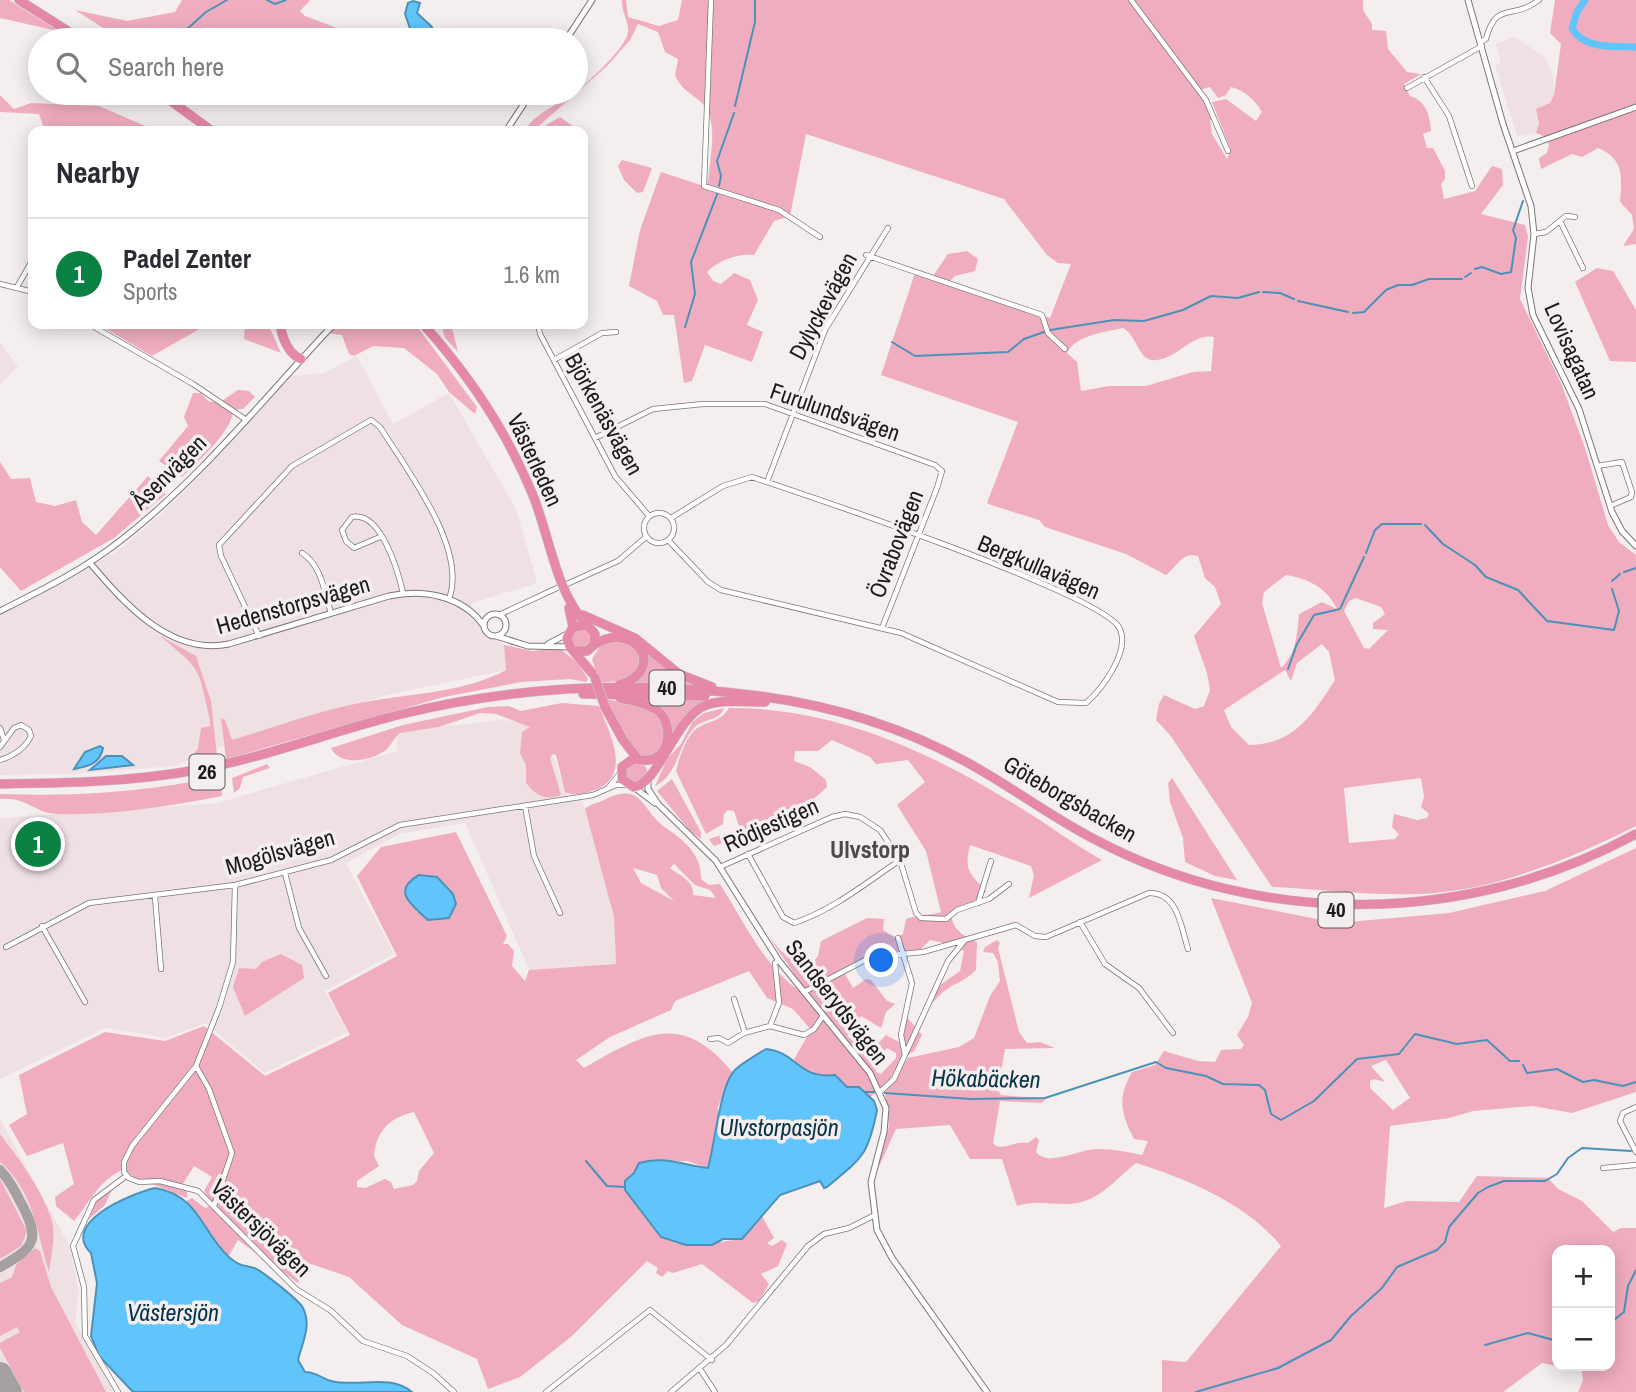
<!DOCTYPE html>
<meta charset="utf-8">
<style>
:root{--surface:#fff;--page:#f7f7f7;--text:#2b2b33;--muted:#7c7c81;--line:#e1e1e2;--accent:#0b8043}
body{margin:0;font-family:"Archivo Narrow",sans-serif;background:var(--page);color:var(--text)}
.controls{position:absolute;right:21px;bottom:21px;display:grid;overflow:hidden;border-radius:14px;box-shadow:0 4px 18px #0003}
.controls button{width:63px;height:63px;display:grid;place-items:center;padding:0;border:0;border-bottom:2px solid var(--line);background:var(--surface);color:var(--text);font:35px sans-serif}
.you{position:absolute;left:882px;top:961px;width:24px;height:24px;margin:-18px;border:5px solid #fff;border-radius:50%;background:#1a73e8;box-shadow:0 0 0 10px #1a73e833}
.badge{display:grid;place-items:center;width:46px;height:46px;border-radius:50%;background:var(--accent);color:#fff;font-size:23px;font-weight:700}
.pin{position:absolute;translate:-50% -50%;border:4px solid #fff;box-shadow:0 2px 7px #0006}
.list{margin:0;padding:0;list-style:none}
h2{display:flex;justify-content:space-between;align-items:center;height:91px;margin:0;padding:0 28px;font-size:30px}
h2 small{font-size:23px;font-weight:400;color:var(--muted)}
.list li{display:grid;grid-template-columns:46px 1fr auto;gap:21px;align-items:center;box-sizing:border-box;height:112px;padding:0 28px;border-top:2px solid var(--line)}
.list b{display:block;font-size:26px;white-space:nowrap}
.list p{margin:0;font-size:23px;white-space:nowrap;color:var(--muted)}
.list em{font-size:23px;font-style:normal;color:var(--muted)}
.icon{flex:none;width:38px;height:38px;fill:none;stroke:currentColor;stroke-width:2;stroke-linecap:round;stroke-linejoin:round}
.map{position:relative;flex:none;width:1636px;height:1392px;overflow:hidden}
.search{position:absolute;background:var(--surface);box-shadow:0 4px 18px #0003;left:28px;top:28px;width:560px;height:77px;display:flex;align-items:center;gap:18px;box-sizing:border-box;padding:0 24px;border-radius:38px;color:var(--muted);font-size:26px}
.panel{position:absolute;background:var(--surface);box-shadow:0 4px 18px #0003;left:28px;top:126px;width:560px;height:203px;border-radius:14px}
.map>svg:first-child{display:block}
</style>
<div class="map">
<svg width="1636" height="1392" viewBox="0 0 1636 1392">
<rect width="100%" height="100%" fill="#f4eeef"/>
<path fill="#efe0e4" d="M1515,37L1546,58L1554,80V95L1550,103L1536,109L1539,122L1536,133L1517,136L1495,65L1501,63L1496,44Z
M0,342L18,366L0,385Z
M357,356L393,424L449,393L516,509L537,583L472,603L467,615L504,645L506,670L383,696L226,745L175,766L71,774L0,775V615L116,552L143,530L174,502L292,376L324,373Z
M499,720L519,721L535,729L549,746L568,796L581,794L614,917L616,964L529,970L465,823L399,834L346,863L394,954L325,991L348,1032L265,1073L205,1023L166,1038L105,1028L0,1079V818L217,803L397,751V732Z
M0,1119L69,1245L79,1290L75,1322L113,1392H0Z"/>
<path fill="#f0adc0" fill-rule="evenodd" d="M0,0H9L58,31L0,18Z
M182,0H310L300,11L305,16L337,28L333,40H296L291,34L280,30L263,40H122L75,10L127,21L175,12Z
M622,0H626L628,17L659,26L678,20L682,0H1363V10L1372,24V30L1386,31L1388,49L1407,72L1421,74L1404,84L1410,96C1426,101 1430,115 1431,131L1423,134L1427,148H1433L1445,171V179L1441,184L1444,199L1475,191L1492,166L1502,169L1503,185L1481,214L1525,225L1528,237L1520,299L1561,383L1585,448L1608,525L1619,542L1636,555V826C1570,859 1492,892 1417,894C1369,896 1320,889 1272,887L1170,735L1156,720L1159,704L1164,695L1195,709L1204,706L1210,690L1207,673L1194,636L1221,604L1215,587L1205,578L1198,556C1181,552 1178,566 1166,575L1126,554L1045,527L1039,520L991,505L987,503L1018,422L881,375L915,273L1050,318L1071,264L1058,263L1047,255L1004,199L806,134L790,216L774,221L754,255C739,253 718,260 707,272L713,281L721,284L734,273L750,280L758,300L747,325L763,332L752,362L705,345L692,381L684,383L674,315H663L657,301L629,286L640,230L661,172L701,185L708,183C709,161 720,120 702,103C690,92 684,92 675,76L678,59L665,52L658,32L638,24L630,40L607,66L533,131H525C533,113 561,104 576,92C587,83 627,47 628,32C629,21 621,12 622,0ZM1210,87L1218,98L1226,95L1231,87C1244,90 1255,100 1262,112L1256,121L1226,99L1212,102L1231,150L1227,159L1212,134L1210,120L1213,118L1200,90ZM1123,328C1138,336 1138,363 1157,360C1178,358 1192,333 1214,337L1211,371L1193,372L1146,386H1109L1081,391L1077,362L1067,353C1076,335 1105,332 1123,328ZM1286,575C1309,579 1326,587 1337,609L1322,602L1299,614C1297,633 1297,653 1281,668L1262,603L1264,592ZM1356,598L1381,607L1385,614L1373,623V629L1388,630L1369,649L1364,648L1344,611L1349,601ZM1322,644L1329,652L1335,680C1313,714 1294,745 1249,745L1231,727L1224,710L1285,670L1291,681L1297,663ZM1421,778L1424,797L1421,807L1429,814L1427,818L1417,820L1394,814L1392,827L1399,834L1395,839L1349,843L1344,788Z
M1555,0H1636V244L1623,246L1634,229L1632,215L1620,202C1622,176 1624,159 1598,148L1582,157L1572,154L1541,169L1539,158L1547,153L1549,145L1546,137L1536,133L1539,123L1536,109L1550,103L1554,95L1561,44L1550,33Z
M0,95L14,109L31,103L99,106L157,131H45L39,114L0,112Z
M560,117L580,131H564L556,125L544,131H536Z
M622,160L652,168L643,192L637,193L624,180L618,166Z
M967,251L978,259L975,271L955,276L949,282L933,276L948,254Z
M1597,268L1613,271L1636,310V362L1610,361L1575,282Z
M98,324H224L217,328L203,327L152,356Z
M245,324H268L281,353L244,339Z
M337,324H407L419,329L477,407L475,414L449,392L437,374L404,348L373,346L354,356L349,354L342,335L328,333Z
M441,324H451L458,352L445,338Z
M238,390L249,391L255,397L243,409L233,410C234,429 196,464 182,477L159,461L188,426L184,417L193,393H201L208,401L219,403Z
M0,462L11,479L30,478L36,502L55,506L76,500L82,522L96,535L148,476L166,494L114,538L21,591L0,567Z
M585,627L593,637L588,648L575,647L571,640L573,631Z
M160,636L196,656L211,701L217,755L211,761L188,764L198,748L201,728L210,726V720C198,666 202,671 160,636Z
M618,639L637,650L640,664L634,675L618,681L600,683L592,659L601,645Z
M504,645L532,651L559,648L578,663L588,679L586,682L570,679L521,682L444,697L226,759L221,718L225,720L232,740C279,726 328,707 377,700C419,693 468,691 506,670Z
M647,651L695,686L635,684L645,672Z
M628,697L713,701L671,740L666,717Z
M606,699L651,709L663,722L664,742L655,754L644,757L634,753L625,740Z
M562,703L599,706C610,734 634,778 592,791C583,794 573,796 565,792L556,755L552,754L550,758L561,795C544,801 536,795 526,783V765L520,753L522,732L530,727L496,714L480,713L439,727L400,733C394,738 391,745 386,750C371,761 340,767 331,748L403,725L488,707L509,706L521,711Z
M724,708C719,722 703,718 694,728C677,747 678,775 655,786L667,759L681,744L693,721L704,713Z
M729,708C831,707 927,750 1011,802C1042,820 1070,842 1102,860L1029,898L1034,875L1031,866L970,845C964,871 969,872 986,891L982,897L951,913C952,929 963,936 977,942L976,970C966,981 954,983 943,992C937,997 933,1004 926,1007L940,985L960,971L964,951L953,945L930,940L919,951L873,954L843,971L853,988L866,979L871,980L887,1001L895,1004L886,1012L881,1028L861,1016L847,1036L869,1053L886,1035L901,1043L905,1015L922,1035L914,1051L900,1061L887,1084L870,1097L859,1087H847L835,1075H809L793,1061L811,1030L793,1009L767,998L749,971L675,1001L671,1010L610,1037L576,1060L584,1068C644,1034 681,1010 732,1072L718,1107V1128L708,1168L687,1161H646L629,1176L625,1190C635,1199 640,1210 648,1221C672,1255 708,1243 742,1239L762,1216L774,1238L767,1243L772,1246L782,1240L787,1244L778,1266L761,1274L769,1284L759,1301L753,1303L702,1264L673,1273L668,1271L662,1277L656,1273L658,1268L647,1261L572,1336L520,1377L488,1389L477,1359L402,1325L349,1277L308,1263L298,1283L238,1240L228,1257C211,1241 202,1219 186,1201L192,1198L205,1208L213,1205L204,1191L212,1177L194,1166L181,1187L187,1190V1198L132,1176L125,1169C99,1179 91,1201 74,1221L56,1206L55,1197L74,1184L63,1143L27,1156L9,1125L27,1114L19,1075L105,1032L165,1041L204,1026L265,1076L350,1035L328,993L397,956L357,876L381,847L456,832L507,936L503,944H508L514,951L512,966L525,981L529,970L616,964L614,917L585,809C591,803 597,804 604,800C644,780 641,812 666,828C684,840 702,855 701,879L709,885L720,884C745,923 768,976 810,997L769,937L782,952L792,956L802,951L811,965L818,956L821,941L867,918L884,919L883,930L896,938L903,934L906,919C912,916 932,915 941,912L926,851L897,805L925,782L908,760L876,764L870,757L832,740L818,751H795L794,761L810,767L826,780L827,787C797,817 754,831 714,846L709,839L740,829L734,811L728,810L724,814L723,824L706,834L676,771C679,758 686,737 696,729C709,720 720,723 729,708ZM674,864L695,885L710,890L716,898L693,895C694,880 680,876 670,868ZM633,868L657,875L661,888L674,901L641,883ZM419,875L437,877L453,894L423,915L416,911ZM887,1048L896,1053V1058L881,1074L876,1072L875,1066ZM414,1112L434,1153L419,1171L417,1181L413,1185L394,1189L391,1182L385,1179L365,1188L357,1187V1181L379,1166L374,1156C376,1131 389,1118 414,1112Z
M625 772a11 11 0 1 1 22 0a11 11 0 1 1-22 0Z
M267,764L270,768L243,777L240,788L234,793L232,778Z
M220,776L222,796C170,806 110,816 56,814C35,813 27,797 0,799V794C73,797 149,792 220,776Z
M1172,778L1237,880L1215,876L1185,862L1183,838L1170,802L1168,783Z
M672,779L701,832V839L690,831L657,791Z
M1636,848V1092L1572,1113L1533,1106L1473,1111L1449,1118L1390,1126L1384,1208L1407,1201L1459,1202L1477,1176L1548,1178L1558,1189L1582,1201L1613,1232L1621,1228H1636V1392H1578L1583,1380L1582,1371L1542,1363L1503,1392H1162V1360L1186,1362L1281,1246C1246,1203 1187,1179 1136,1163C1113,1181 1098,1204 1066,1204C1048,1204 1034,1200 1017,1206L1002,1159H970L950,1125L896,1129L876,1173L889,1126L885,1092L908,1058L959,1047L974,1038L990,996L1000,981L998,962L993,953L983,952L985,947L997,940L1000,943L998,948L1019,1032L1027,1043L1040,1042L1055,1048L1005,1049L998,1090L1001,1095L1046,1099L1041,1103L1000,1101L993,1143L996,1146C1009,1149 1016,1140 1028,1143L1036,1137L1039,1140L1036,1152C1049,1168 1080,1148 1098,1149C1113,1149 1128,1152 1142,1155L1148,1141L1134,1139C1121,1114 1117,1098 1132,1072L1155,1065L1164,1051L1198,1061L1215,1062L1221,1050L1241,1049L1244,1045L1237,1035L1248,1017L1252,1003L1211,898L1337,923L1449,913L1545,891ZM1386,1060L1410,1098L1393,1110L1370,1088V1081L1374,1079L1385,1082L1371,1066ZM1557,1250H1610V1366H1557Z
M281,954L302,965L304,978L245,1016L233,987L239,968L256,969L262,962Z
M0,1134C19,1159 43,1191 52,1221C56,1237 51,1255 49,1272C37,1233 34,1191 0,1162Z
M0,1179L27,1231L21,1246L0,1259Z
M112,1189L105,1205L89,1219L98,1197Z
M35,1248L40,1251L51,1287L106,1392H24L0,1348V1343L20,1332L17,1327L0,1336V1283L12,1277L16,1265Z"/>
<path fill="#61c5fc" stroke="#4c92b8" stroke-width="2" d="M413,1L420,3L417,13L432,27L428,36L421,40L413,37L405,14L408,3Z
M100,746L103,748C100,764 88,766 74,769L85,752Z
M106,756H122L133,765L90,770Z
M419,875L437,877L453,894L456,904L449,918L428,920C413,906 390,891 419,875Z
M766,1049C797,1052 797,1079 835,1075L847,1087H859L874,1101L877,1110C868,1156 862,1158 827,1187L824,1188L820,1181L780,1195L742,1239H723L712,1245H686L661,1237L625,1190V1181L634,1173L639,1163C665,1155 684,1166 708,1168C715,1143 720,1087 734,1071C738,1066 759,1053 766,1049Z
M155,1188C201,1196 201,1233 230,1258C239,1266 244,1265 254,1268C261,1270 300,1301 303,1308C312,1326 302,1343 298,1360L305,1372C316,1372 321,1378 331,1381C357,1388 389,1373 412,1392H133L99,1356L91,1336L97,1283L91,1253C60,1223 130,1194 155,1188Z"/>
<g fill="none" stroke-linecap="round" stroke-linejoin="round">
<path stroke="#4c92b8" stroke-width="2" d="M267,0L275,4L286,0
M130,34L176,39L206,12L227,0
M735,106L755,22V0
M719,186L721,176L717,161L734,113
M1475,269L1482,267L1501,274L1511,272L1516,238L1513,230L1523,201
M1465,277L1471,273
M1263,292L1280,293L1294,299
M1298,301L1348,312
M1353,313L1364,312L1386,290L1398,285H1412L1429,279H1462
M685,327L695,294L691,262L718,192
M1050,330L1114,320L1144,321L1183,310L1211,296L1238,298L1259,292
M892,342L915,356L1008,352L1024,339L1044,332
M1425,525L1443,544L1475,565L1486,577L1518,590L1547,621L1614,630L1619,611L1612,589
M1366,553L1375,530L1382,524H1421
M1624,572L1636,568
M1612,581L1620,574
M1288,669L1297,644L1314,615L1340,609L1364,557
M1523,1065L1527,1073L1557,1069L1583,1082L1594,1080L1623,1086L1636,1082
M865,1092H878
M885,1093L971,1099L1045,1098L1156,1062L1166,1068L1206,1076L1223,1084L1259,1085L1265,1090L1271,1114L1281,1120L1314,1101L1357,1059L1399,1054L1415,1034L1457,1044L1487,1040L1510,1061H1519
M586,1161L607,1186L625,1187
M1610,1323L1624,1312L1628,1286L1636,1270
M1485,1345L1528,1333L1557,1341
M1196,1392L1278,1368L1331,1340L1351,1316L1382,1288L1397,1267L1437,1250L1445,1242L1449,1227L1478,1193L1488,1187L1504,1181H1545L1557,1174L1568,1158L1582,1148L1631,1151"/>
<path stroke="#61c5fc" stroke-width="7" d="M1585,0L1577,12L1572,28C1584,50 1614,46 1636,47"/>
<path stroke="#a6a0a2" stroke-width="10" d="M0,1170C9,1179 15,1191 21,1203C41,1239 35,1248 0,1267"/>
<path stroke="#a6a0a2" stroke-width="24" d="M0,1374L10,1392"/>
<g stroke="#7c7678" stroke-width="6">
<path id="minor" d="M711,0L704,186L779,210L820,237
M1131,0L1206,100L1228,151
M1481,42L1486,39C1496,0 1512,21 1539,0
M1424,77L1449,116L1472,186
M1407,88L1482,46
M1560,221L1583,268
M1534,234L1546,232L1566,216L1575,217
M866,255L1042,315L1048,333L1065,349
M0,284L33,292
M17,287L33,259
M89,324L193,384L245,419
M538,324L540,334L615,476L649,516
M554,360L602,333L616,332
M595,438L653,409L703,404H765L935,465L942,471L937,488L882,628
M1597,466L1622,462L1632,492L1631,497L1610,506
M767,482L825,330L888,228
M644 528a15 15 0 1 1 30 0a15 15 0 1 1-30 0Z
M380,537L354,548L346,541L342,530L352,517C381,511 398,571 403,593
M668,540L708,582L721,590L901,633L1058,702L1086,703C1102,689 1130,652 1120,629C1106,595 803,494 752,477L723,486L671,518
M302,553C322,566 324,591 331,613
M567,584L618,561L646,537
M499,615L557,588
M259,636L221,556L219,545L292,466L371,420L380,427C406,469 468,548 449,599
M0,728L4,740
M0,747L14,728L21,725L29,730L31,736C25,748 13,756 0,760
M609,787L621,772
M525,806L534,856L560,913
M748,854L783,917L794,923C833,910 866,883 900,860
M720,867L832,817L845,814L860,817L880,830L900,860L916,913L921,918L946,919L957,910L989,899L1009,884
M285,873L299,928L326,976
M235,885L233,962L219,1008L196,1066L132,1146L124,1162V1172L129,1178L139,1182L160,1181L198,1191L296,1289L330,1310L363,1341L407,1356L433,1373L454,1392
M155,897L161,969
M978,903L991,861
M1080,922L1105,964L1139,988L1173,1033
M42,926L85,1002
M898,938L912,983L901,1035L905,1055
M6,947L89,903L235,885L331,860L400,825L593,795L616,785H627
M804,992L871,957L923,952L1016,925L1035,936L1046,937L1149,893C1178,892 1181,927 1188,949
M734,999L745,1033
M770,1026L804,1035L814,1029L823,1016
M710,1039L719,1038L728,1043L744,1033L770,1026L779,1003L775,963L779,961
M196,1066L209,1089L232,1153L214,1206
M881,1091L894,1079L948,961L965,940
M1636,1107L1623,1113L1620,1121L1636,1152
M1603,1168L1636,1165
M700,1369L715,1392
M118,1392L85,1336L84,1287L73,1246L94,1200L126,1176
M546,1392L650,1310L712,1360
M671,1392L726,1345L808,1246L824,1234L849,1228L873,1216"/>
</g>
<g stroke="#7c7678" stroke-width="7">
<path id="tertiary" d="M1468,0L1503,124L1531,206L1534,234L1528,288L1533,315L1579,409L1612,512L1622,531L1636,546
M566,40L592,0
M506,131L531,93
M1513,151L1636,107
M90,563C124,603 170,656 229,644L389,596C423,589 462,595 484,626
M0,611C42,590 83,570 120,541C200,479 265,397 334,324
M484 625a11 11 0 1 1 22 0a11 11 0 1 1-22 0Z
M496,636L528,646L570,647
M548,644L567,634
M648,780V789L658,804L716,861L779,961L870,1073L886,1108L884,1132L871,1182L877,1230L892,1258L987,1392
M635,788L655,803"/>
</g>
<g stroke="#cdcdcd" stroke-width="10">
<path id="trunk" d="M19,0L82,40
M160,93L212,131
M280,324C282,337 288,354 301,359
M423,324C469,375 506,430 532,493C550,536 555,591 587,625
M569,608L573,627
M583,615L635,638L679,674L712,687
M594,645C633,619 670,669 619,685
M575,651H587L594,645L595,634L587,625L573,627L567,638L570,647L592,673
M583,694L705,696
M620,698C632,700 646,703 657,710C673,722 672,755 649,760C644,761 638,759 633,759L622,767V779L634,787C658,784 675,719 704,706C721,699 746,702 765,702
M605,707L623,740L637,758
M0,784C66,783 131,782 196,770C267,757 333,731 402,714C516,686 635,681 751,695C827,704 903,727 970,764C1012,787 1051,817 1094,839C1263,929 1469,925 1636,834"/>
</g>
<use href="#minor" stroke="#fff" stroke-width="4.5"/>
<use href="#tertiary" stroke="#fff" stroke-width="5"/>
<use href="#trunk" stroke="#e688a8" stroke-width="9"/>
<g stroke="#cdcdcd" stroke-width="10" stroke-linecap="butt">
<path id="trunk-bridge" d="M595,678L605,707"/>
</g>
<use href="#trunk-bridge" stroke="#e688a8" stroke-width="9"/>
</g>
<g text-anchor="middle" stroke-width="7" stroke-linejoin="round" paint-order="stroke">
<g fill="#f4eeef" stroke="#5d5a5a" stroke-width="2">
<rect x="649.5" y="670.5" width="35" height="35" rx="5"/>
<rect x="189.5" y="754.5" width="35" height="35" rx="5"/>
<rect x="1318.5" y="892.5" width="35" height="35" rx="5"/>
</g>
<g font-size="21" font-weight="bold" fill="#1c1a1a">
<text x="667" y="695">40</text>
<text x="207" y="779">26</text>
<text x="1336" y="917">40</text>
</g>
<g font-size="23" fill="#1c1a1a" stroke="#f4eeef">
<text transform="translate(823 306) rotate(-62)" y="8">Dylyckevägen</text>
<text transform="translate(1572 351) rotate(66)" y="8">Lovisagatan</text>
<text transform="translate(835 412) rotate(19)" y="8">Furulundsvägen</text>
<text transform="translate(604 414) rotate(61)" y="8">Björkenäsvägen</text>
<text transform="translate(535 460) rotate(65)" y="8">Västerleden</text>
<text transform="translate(169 472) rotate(-45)" y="8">Åsenvägen</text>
<text transform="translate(896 544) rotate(-69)" y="8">Övrabovägen</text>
<text transform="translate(1039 567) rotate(23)" y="8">Bergkullavägen</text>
<text transform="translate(293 605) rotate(-16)" y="8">Hedenstorpsvägen</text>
<text transform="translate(1070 799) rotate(30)" y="8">Göteborgsbacken</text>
<text transform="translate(771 825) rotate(-24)" y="8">Rödjestigen</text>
<text transform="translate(280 852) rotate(-16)" y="8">Mogölsvägen</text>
<text transform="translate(837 1002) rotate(52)" y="8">Sandserydsvägen</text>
<text transform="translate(261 1228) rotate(44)" y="8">Västersjövägen</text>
</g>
<g font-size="24" font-weight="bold" fill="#4d4849" stroke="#f4eeef">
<text x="870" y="858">Ulvstorp</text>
</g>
<g font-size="24" font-style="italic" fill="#053349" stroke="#f4eeef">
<text transform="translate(986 1079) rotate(1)" y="8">Hökabäcken</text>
<text x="779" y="1136">Ulvstorpasjön</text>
<text x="173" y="1321">Västersjön</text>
</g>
</g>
</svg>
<div class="controls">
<button>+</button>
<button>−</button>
</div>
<div class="you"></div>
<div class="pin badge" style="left:38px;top:844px">1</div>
<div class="search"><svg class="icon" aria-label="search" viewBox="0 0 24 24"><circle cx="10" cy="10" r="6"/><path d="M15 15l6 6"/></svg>Search here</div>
<section class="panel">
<h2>Nearby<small></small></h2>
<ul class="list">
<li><span class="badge">1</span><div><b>Padel Zenter</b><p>Sports</p></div><em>1.6 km</em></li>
</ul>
</section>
</div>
